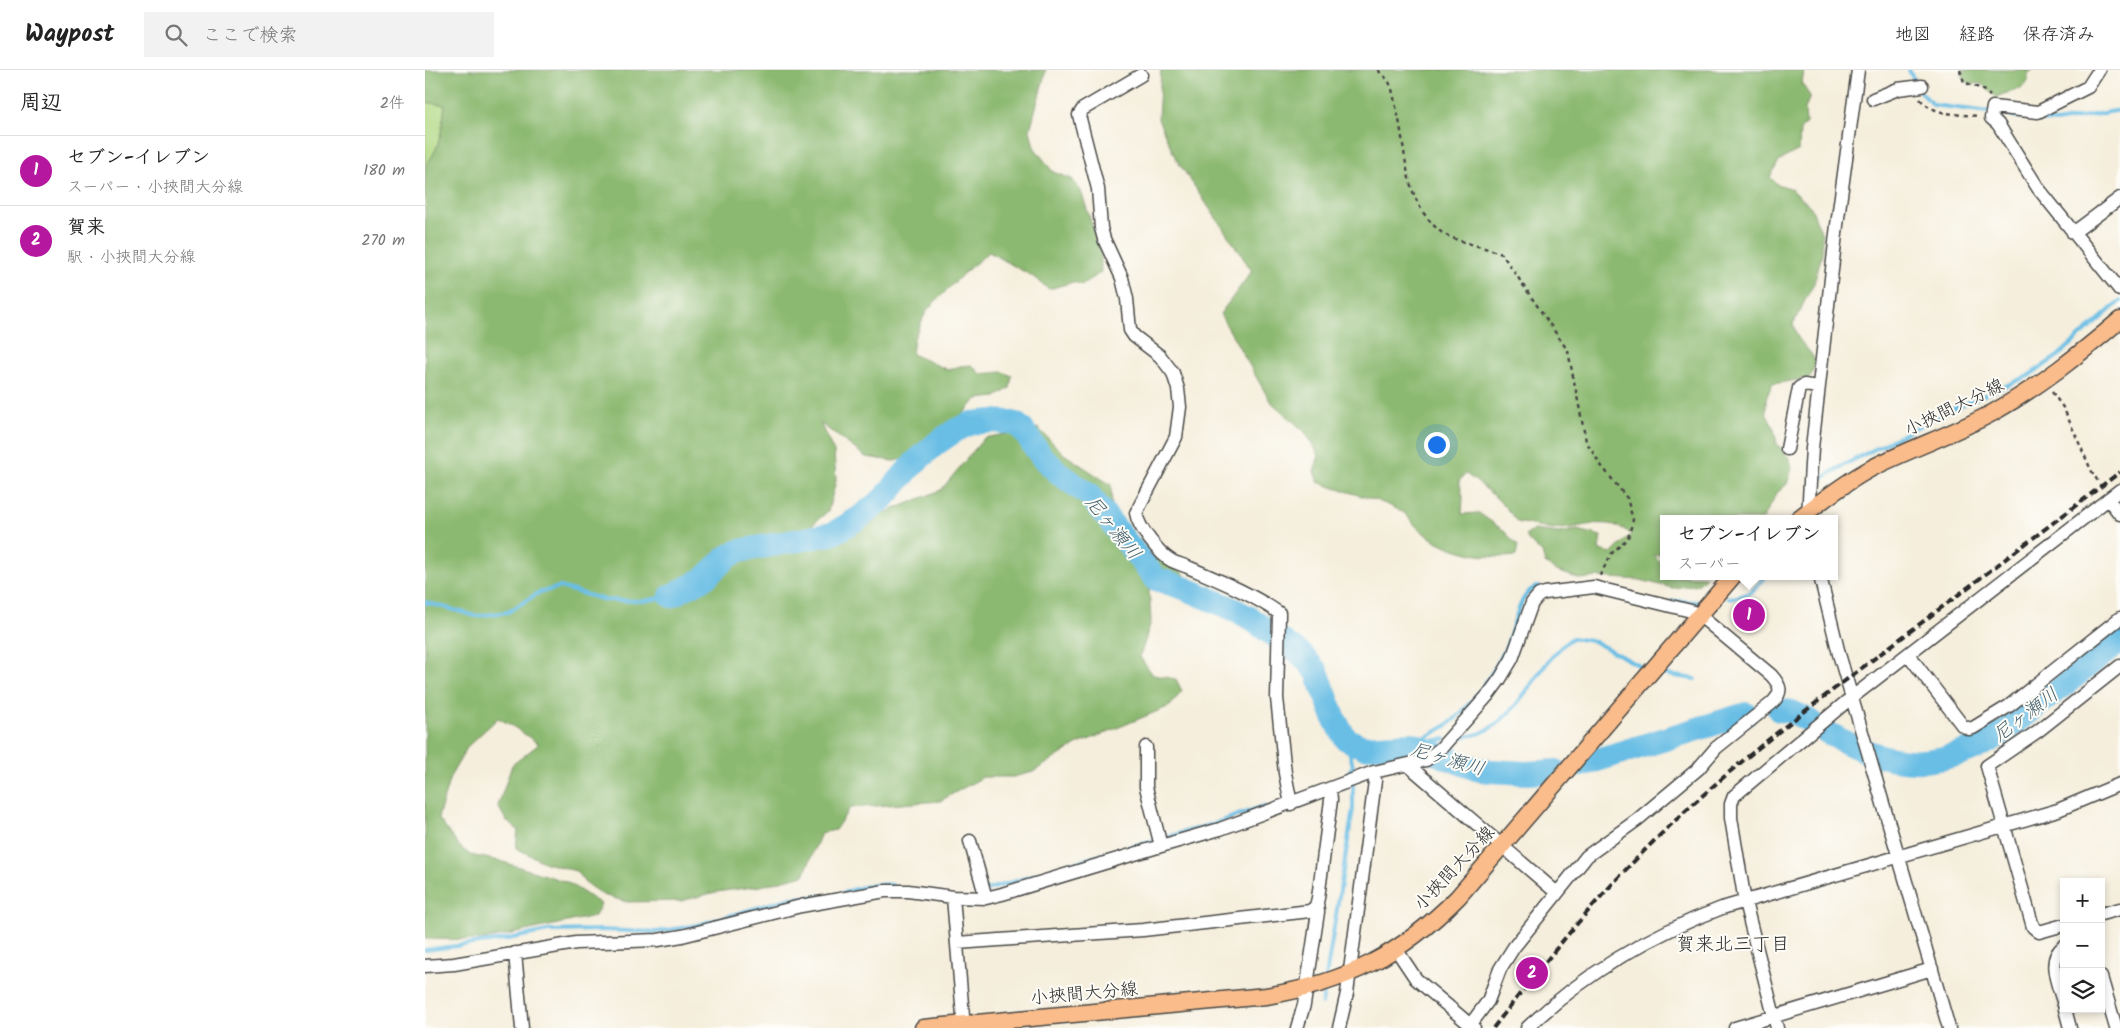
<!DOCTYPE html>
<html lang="ja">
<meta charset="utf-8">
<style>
:root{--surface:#fff;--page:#f2f2f2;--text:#222;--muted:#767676;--line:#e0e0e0;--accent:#b5179e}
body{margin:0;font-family:Kalam,"Klee One",sans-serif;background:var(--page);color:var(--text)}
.controls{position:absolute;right:15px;bottom:15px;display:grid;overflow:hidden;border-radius:0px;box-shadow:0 2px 8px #0003}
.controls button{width:45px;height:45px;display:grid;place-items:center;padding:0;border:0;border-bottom:1px solid var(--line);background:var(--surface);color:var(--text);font:25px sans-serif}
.you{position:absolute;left:1011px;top:374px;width:18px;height:18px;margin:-12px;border:4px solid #fff;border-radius:50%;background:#1a73e8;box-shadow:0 0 0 8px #1a73e833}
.badge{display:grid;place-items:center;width:32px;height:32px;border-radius:50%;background:var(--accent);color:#fff;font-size:16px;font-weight:700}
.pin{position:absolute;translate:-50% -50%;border:2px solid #fff;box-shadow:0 1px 5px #0006}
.popup{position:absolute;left:1235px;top:445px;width:178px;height:65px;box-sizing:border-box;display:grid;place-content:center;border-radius:0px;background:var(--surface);filter:drop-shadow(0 1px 4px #0005);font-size:16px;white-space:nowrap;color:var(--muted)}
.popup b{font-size:19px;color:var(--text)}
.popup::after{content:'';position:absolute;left:50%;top:100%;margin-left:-10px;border:10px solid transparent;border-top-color:var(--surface)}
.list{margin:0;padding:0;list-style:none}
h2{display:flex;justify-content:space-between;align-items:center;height:65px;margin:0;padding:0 20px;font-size:21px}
h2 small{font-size:16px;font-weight:400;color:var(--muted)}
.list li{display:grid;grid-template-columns:32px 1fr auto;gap:15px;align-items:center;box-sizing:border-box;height:70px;padding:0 20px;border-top:1px solid var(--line)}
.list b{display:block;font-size:19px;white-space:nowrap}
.list p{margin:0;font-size:16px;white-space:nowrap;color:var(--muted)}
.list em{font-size:16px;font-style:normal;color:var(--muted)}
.icon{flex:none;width:28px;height:28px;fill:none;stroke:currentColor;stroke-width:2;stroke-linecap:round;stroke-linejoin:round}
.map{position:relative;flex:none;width:1695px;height:958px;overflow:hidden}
header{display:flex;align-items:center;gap:30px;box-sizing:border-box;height:70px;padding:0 25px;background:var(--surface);border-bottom:1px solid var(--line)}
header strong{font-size:24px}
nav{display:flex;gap:28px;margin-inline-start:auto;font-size:18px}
.search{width:350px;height:45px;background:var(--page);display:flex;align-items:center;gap:12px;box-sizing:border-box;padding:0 18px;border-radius:0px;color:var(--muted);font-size:19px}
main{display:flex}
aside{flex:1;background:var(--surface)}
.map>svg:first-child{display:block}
</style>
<header>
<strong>Waypost</strong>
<div class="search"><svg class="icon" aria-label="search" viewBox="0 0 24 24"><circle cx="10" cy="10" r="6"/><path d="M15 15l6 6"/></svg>ここで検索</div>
<nav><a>地図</a><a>経路</a><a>保存済み</a></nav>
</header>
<main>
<aside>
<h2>周辺<small>2件</small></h2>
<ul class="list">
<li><span class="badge">1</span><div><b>セブン-イレブン</b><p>スーパー · 小挾間大分線</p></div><em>180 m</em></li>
<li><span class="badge">2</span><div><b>賀来</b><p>駅 · 小挾間大分線</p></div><em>270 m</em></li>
</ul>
</aside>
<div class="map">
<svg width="1695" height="958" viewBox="0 0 1695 958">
<rect width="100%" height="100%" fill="#fdfcf7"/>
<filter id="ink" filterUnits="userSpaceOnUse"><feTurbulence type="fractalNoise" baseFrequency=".02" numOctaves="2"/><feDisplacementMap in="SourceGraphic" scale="10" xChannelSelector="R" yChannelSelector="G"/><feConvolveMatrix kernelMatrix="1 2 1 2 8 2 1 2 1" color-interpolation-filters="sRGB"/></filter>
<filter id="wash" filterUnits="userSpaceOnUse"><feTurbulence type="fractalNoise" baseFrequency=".0096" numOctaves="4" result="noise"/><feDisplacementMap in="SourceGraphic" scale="20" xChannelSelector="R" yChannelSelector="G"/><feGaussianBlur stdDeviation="1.12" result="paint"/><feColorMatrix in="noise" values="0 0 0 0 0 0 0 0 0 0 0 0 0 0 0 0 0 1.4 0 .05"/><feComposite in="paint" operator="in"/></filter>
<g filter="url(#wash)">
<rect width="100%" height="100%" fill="#f5eedc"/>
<path fill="#b1d983" stroke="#6e8257" d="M0,32L20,35C17,56 16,80 0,95Z"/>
<path fill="#8cb971" stroke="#5c724e" d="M0,0H621L605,60L609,77L628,102L647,109L656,121L676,183V202L658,215L648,212L624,219L607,206L564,182L540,202L502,240L489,268L487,284L523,300L535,296L547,295L555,304L578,302L587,306L585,318L571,327L552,329L522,361L492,387L468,391L441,387L395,353L409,382L411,411L403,441L380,461L403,459L452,446L516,420L559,368L613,358L639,384L686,415L688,466L755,500L765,511L753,516L724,519L726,551L715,587L728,605L751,609L757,621L745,636L651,675L608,702L588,707H558L515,731L425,738L410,760L396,763L379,805L336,816L291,822L256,831L202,832L178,825L160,813L151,801L121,793L91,778L93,760L81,750L73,736L87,695L114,674L86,655L73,648L43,676L25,707L13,748L33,775L45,785L75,791L142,812L176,834L170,846L58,870L0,869V95C16,80 17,56 20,35L0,32Z
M736,0H1379L1377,14L1385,26L1380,39L1381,53L1375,60L1374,80L1354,91L1345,107L1352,114L1365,118L1386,137L1397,164V185L1389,213L1368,254C1370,259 1371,265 1374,269C1385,284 1397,289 1384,308L1347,314L1341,329V343L1349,359L1352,374L1364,388L1367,398L1362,414L1352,423L1338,449H1239V484L1229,485L1239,495V506L1281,507L1274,514L1248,518L1215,510L1172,507L1155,509L1129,500L1120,493L1117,482L1110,477L1100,466L1109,460L1134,463L1152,460L1176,466L1174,480L1187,483L1206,464C1180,444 1159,459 1131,459C1118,458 1105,454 1092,452C1078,432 1061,418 1041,404L1034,411L1038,427L1037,444L1054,443L1078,460L1093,476L1091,486C1059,490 1020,481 995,460C988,454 983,445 976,441C950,427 920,423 893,412L889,402L894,385L880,362L845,331L795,244L827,201L751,89L733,49Z
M1538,0H1608L1603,3C1605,23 1583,20 1572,27C1565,24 1559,14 1556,14C1546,13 1545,17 1538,7Z"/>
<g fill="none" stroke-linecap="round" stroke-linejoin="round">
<path stroke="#69bee5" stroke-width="4" d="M1484,0L1491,14
M1494,20L1508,35L1565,42
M1574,44L1631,52L1695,40
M1391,412L1415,397L1527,339L1603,306L1633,286L1695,231
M1303,528C1323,526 1328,523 1340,506
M1247,531L1273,532
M0,532L51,546L83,542L113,523L135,517L180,530L218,531L246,526
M1236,604L1270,609
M1029,668C1038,666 1048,666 1056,663C1097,645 1111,594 1147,568L1168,571L1215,596
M992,672C1002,666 1013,661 1022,655C1045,639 1071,600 1082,575C1088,560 1095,517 1114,517
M987,674L1020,669
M921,706L928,696L921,669
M561,820L666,788L791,753L839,736
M418,823C434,817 450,813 467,815
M0,880L78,870L123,861L175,860L232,862L273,855L365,828L397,826
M901,907L928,739V711
M897,934L900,916"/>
<path stroke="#69bee5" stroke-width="24" d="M246,526L280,508L302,487L314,481L407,464L434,448L459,428L488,394L512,373L531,360L547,353L567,351L584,352L591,354L597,359L617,387L635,404L664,425L731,509L759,518L806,538L823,547L877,585L892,602L910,650L921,669L938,677L987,674L1051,699L1065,701L1102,703L1131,701
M1354,640C1374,641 1388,654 1405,664C1467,699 1513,701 1575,665L1695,571
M1156,695L1321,644"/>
</g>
</g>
<g filter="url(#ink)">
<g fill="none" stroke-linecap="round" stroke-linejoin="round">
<g stroke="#494846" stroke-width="15">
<path id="minor" d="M1674,0L1663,17L1613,42L1568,37L1566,48L1573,54L1613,118L1695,220
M716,5L658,39L654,45L673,119L676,158L679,169L697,208L702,229L705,260L709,266L735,286L748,303L753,319L755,337L751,367L711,443C713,457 734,484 747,491C753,494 759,495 765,498C795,511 827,524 854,543L852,628L860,703L866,734
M1448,29L1473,19L1497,16
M1648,163L1695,128
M1362,379L1374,318L1379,315L1393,317
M1683,429L1695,444
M1383,446L1387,378L1412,155L1433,0
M1395,506L1414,584L1524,958
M1483,584L1537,655L1544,659L1548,658L1584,636L1695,548
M721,677V717L736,776
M983,695L1132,823
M545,771L561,828
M528,827L539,958
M1676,844L1695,839
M1639,855L1614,862L1608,857L1562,696L1613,661L1695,596
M532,873L718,860L885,841L891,836L893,828L906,730L905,719
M1639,876C1620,890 1634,916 1639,935
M971,879L991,909L1049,958
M90,883L97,958
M0,896L29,894L151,873L233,870L257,866L376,836L460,821H483L528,827L561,828L577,824L736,776L795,759L949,702L1001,690L1016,678L1064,624L1075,609L1087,589L1107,533L1114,525L1120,523L1169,517L1266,541L1274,545L1346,605C1356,616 1358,622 1347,633L1291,678L1273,699L1212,750L1162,786L1089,877L1075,899L1063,931L1043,958
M1676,907L1691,958
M1640,939L1645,958
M872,958L879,935L893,842L892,832
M914,958L922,923L950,711L949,702
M1102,958C1159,904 1224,865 1297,838L1633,740L1695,714
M1310,958L1507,899
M1352,958L1320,832L1306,748V734L1309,726L1421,632L1695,420"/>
</g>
<g stroke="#494846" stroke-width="19">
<path id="major" d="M1373,449C1397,431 1419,413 1445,399C1486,378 1529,364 1569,342C1615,316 1655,284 1695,250
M498,958L841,926C921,913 976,885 1033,827L1308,506"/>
</g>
<path stroke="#494846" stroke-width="2.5" stroke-dasharray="4 4" stroke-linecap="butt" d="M953,0C956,4 963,9 965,14C968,20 969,30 971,37C983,82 976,129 1016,162C1028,171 1061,177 1077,184L1143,281L1161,371L1175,394L1202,428L1208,450L1203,468L1187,483L1174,507
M1535,0L1539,12L1559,20L1565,26
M1495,29C1509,46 1534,44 1554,46
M1627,322L1639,339L1666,400L1677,418"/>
<use href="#minor" stroke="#fff" stroke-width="12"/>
<use href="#major" stroke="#f9bc8a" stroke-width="16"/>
<path stroke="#2b2b2b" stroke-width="4" stroke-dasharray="8 4" stroke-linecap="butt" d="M1068,958C1108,907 1148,856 1193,808C1247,750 1308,697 1371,648L1695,402"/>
</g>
</g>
<g text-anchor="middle" stroke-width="4" stroke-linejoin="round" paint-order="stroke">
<g font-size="18" fill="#2b2b2b" stroke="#fdfcf7">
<text transform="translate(1529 337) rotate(-26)" y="6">小挾間大分線</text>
<text transform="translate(1029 798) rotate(-47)" y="6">小挾間大分線</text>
<text transform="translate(659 923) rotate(-5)" y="6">小挾間大分線</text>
</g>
<g font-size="19" font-style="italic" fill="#415e6c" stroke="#fdfcf7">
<text transform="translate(689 457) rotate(51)" y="7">尼ヶ瀬川</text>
<text transform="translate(1600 644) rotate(-37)" y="7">尼ヶ瀬川</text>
<text transform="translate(1023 688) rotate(16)" y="7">尼ヶ瀬川</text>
</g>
<g font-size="19" fill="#2b2b2b" stroke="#fdfcf7">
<text x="1308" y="880">賀来北三丁目</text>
</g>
</g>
</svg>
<div class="controls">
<button>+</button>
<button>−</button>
<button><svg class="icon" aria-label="layers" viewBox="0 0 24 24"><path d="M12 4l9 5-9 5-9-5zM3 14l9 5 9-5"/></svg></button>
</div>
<div class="you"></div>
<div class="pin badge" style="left:1324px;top:545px">1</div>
<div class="popup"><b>セブン-イレブン</b>スーパー</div>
<div class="pin badge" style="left:1107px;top:903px">2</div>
</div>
</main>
